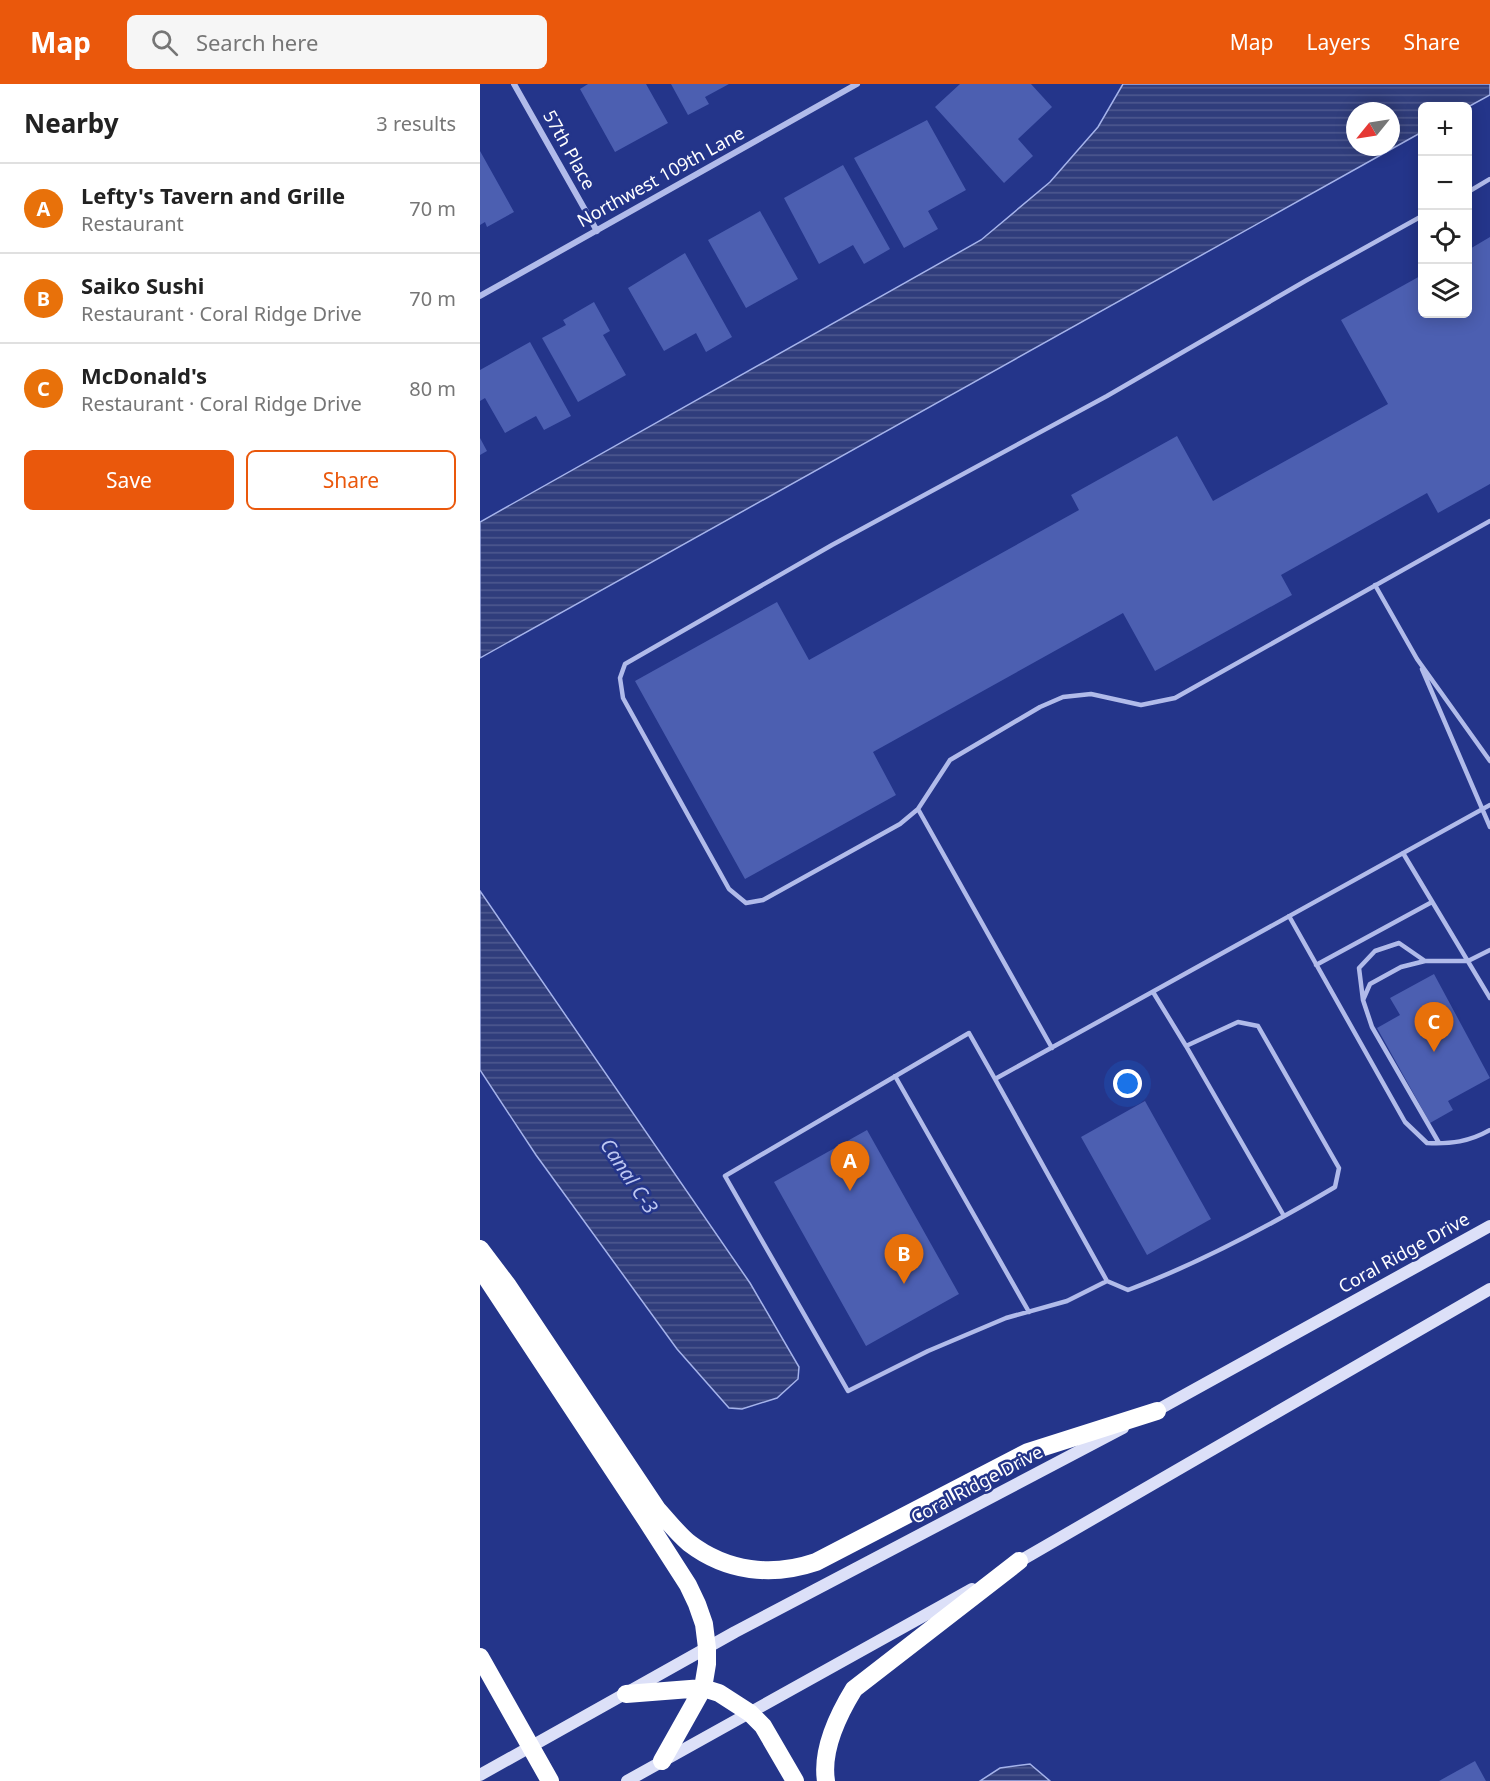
<!DOCTYPE html>
<meta charset="utf-8">
<style>
:root{--surface:#fff;--page:#f6f6f6;--text:#222;--muted:#767676;--line:#e0e0e0;--accent:#ea580c}
body{margin:0;font-family:"Noto Sans",sans-serif;background:var(--page);color:var(--text)}
.controls{position:absolute;right:18px;top:18px;display:grid;overflow:hidden;border-radius:9px;box-shadow:0 3px 15px #0003}
.controls button{width:54px;height:54px;display:grid;place-items:center;padding:0;border:0;border-bottom:2px solid var(--line);background:var(--surface);color:var(--text);font:30px sans-serif}
.compass{position:absolute;left:866px;top:18px;width:54px;height:54px;border-radius:50%;background:var(--surface);box-shadow:0 3px 15px #0003;rotate:240deg}
.you{position:absolute;left:648px;top:1000px;width:21px;height:21px;margin:-15px;border:4px solid #fff;border-radius:50%;background:#1a73e8;box-shadow:0 0 0 9px #1a73e833}
.badge{display:grid;place-items:center;width:39px;height:39px;border-radius:50%;background:var(--accent);color:#fff;font-size:20px;font-weight:700}
.pin{position:absolute;translate:-50% -50px;filter:drop-shadow(0 2px 3px #0008)}
.pin::after{content:'';position:absolute;top:32px;width:21px;height:18px;background:inherit;clip-path:polygon(0 0,100% 0,50% 100%)}
.list{margin:0;padding:0;list-style:none}
h2{display:flex;justify-content:space-between;align-items:center;height:78px;margin:0;padding:0 24px;font-size:26px}
h2 small{font-size:20px;font-weight:400;color:var(--muted)}
.list li{display:grid;grid-template-columns:39px 1fr auto;gap:18px;align-items:center;box-sizing:border-box;height:90px;padding:0 24px;border-top:2px solid var(--line)}
.list b{display:block;font-size:22px;white-space:nowrap}
.list p{margin:0;font-size:20px;white-space:nowrap;color:var(--muted)}
.list em{font-size:20px;font-style:normal;color:var(--muted)}
.actions{display:flex;gap:12px;padding:18px 24px}
.actions a{flex:1;padding:14px 0;border:2px solid var(--accent);border-radius:9px;text-align:center;font-size:21px;color:var(--accent)}
.actions .main{background:var(--accent);color:#fff}
.icon{flex:none;width:33px;height:33px;fill:none;stroke:currentColor;stroke-width:2;stroke-linecap:round;stroke-linejoin:round}
.map{position:relative;flex:none;width:1010px;height:1697px;overflow:hidden}
header{display:flex;align-items:center;gap:36px;box-sizing:border-box;height:84px;padding:0 30px;background:var(--accent);color:#fff}
header strong{font-size:28px}
nav{display:flex;gap:33px;margin-inline-start:auto;font-size:21px}
.search{width:420px;height:54px;background:var(--page);display:flex;align-items:center;gap:15px;box-sizing:border-box;padding:0 21px;border-radius:9px;color:var(--muted);font-size:22px}
main{display:flex}
aside{flex:1;background:var(--surface)}
.map>svg:first-child{display:block}
</style>
<header>
<strong>Map</strong>
<div class="search"><svg class="icon" aria-label="search" viewBox="0 0 24 24"><circle cx="10" cy="10" r="6"/><path d="M15 15l6 6"/></svg>Search here</div>
<nav><a>Map</a><a>Layers</a><a>Share</a></nav>
</header>
<main>
<aside>
<h2>Nearby<small>3 results</small></h2>
<ul class="list">
<li><span class="badge" style="background:#e8710a">A</span><div><b>Lefty's Tavern and Grille</b><p>Restaurant</p></div><em>70 m</em></li>
<li><span class="badge" style="background:#e8710a">B</span><div><b>Saiko Sushi</b><p>Restaurant · Coral Ridge Drive</p></div><em>70 m</em></li>
<li><span class="badge" style="background:#e8710a">C</span><div><b>McDonald's</b><p>Restaurant · Coral Ridge Drive</p></div><em>80 m</em></li>
</ul>
<div class="actions"><a class="main">Save</a><a>Share</a></div>
</aside>
<div class="map">
<svg width="1010" height="1697" viewBox="0 0 1010 1697">
<defs>
<pattern id="water-rules" width="6" height="5" patternUnits="userSpaceOnUse" patternTransform="scale(1.5)"><rect width="6" height="5" fill="#303d7c"/><path d="M0 2.5h6" fill="none" stroke="#4f5a90"/></pattern>
</defs>
<rect width="100%" height="100%" fill="#24358a"/>
<path fill="url(#water-rules)" stroke="#a5b3eb" stroke-width="1.5" fill-rule="evenodd" d="M643,0H1010V11L988,23L942,22V48L0,574V438L501,156L570,98L618,43ZM875,27H911V63H875Z
M0,807L270,1199L319,1283L318,1295L297,1314L262,1325L249,1324L197,1265L56,1071L0,986Z
M550,1680L570,1697H500L520,1684Z"/>
<path fill="#4c5fb1" d="M108,0H166L188,39L135,68L100,5Z
M191,0H249L225,13L229,20L208,31Z
M480,0H551L572,23L538,55L553,72L524,99L455,23Z
M447,36L486,106L448,127L458,145L424,164L374,74Z
M0,67L34,128L7,143L5,138L0,141Z
M363,81L410,165L384,180L373,161L339,180L304,114Z
M280,127L318,195L266,224L228,156Z
M1010,153V400L958,429L947,409L801,491L812,511L675,587L643,529L393,668L416,711L265,795L155,597L297,518L329,576L599,426L591,411L697,352L733,417L908,320L861,236L942,191V230H988V166Z
M205,169L252,253L226,268L216,249L184,267L148,204Z
M114,218L130,247L123,251L146,291L98,318L62,254L86,241L83,236Z
M50,258L91,332L64,346L56,332L25,349L5,314L0,317V286Z
M0,354L7,367L0,371Z
M954,890L1010,994L968,1017L973,1026L950,1039L897,944L920,931L910,914Z
M665,1017L731,1135L667,1171L601,1053Z
M387,1046L479,1210L386,1262L294,1098Z
M995,1677L1006,1697H959Z"/>
<g fill="none" stroke-linecap="round" stroke-linejoin="round">
<path stroke="#b1bbea" stroke-width="4.5" d="M988,108L1010,95
M942,132L827,196L627,312L352,461L145,580L140,594L143,614L249,805L266,819L283,816L420,740L438,725L470,676L560,623L583,613L611,610L661,621L695,614L1010,437
M895,501L937,575L1010,677
M942,585L1010,743
M438,725L572,964
M923,769L1010,914
M809,832L925,1038L947,1059C971,1060 989,1058 1010,1046
M836,881L952,818
M883,916L879,884L895,867L919,859L945,877
M706,962L804,1132
M415,992L549,1228
M515,995L627,1197L587,1217L526,1234L448,1267L368,1307L245,1092L489,949L515,995L1010,721
M959,1059L892,943L883,916L890,900L921,883L945,877H988L1010,866
M627,1197L648,1206C720,1179 789,1142 855,1103L859,1084L778,942L758,938L706,962L673,908"/>
<path stroke="#b1bbea" stroke-width="6" d="M34,0L117,147
M0,212L377,0"/>
<path stroke="#dce0f8" stroke-width="12" d="M672,1329L1010,1142
M533,1481L1010,1205
M0,1691L255,1548L643,1344
M147,1697L492,1505"/>
<path stroke="#fff" stroke-width="18" d="M0,1165L28,1202L177,1425C187,1436 197,1449 209,1459C247,1488 292,1493 336,1478L548,1368L677,1327
M0,1184L165,1434L208,1501L217,1520L224,1540L227,1564V1580L223,1604L182,1677
M0,1573L70,1697
M146,1610L223,1604L239,1609L270,1629L283,1642L315,1697
M346,1697C341,1665 358,1631 374,1605L539,1477"/>
</g>
<g text-anchor="middle" stroke-width="5" stroke-linejoin="round" paint-order="stroke">
<g font-size="18" fill="#fff" stroke="#24358a">
<text transform="translate(89 66) rotate(61)" y="6">57th Place</text>
<text transform="translate(181 93) rotate(-29)" y="6">Northwest 109th Lane</text>
<text transform="translate(924 1169) rotate(-29)" y="6">Coral Ridge Drive</text>
<text transform="translate(497 1401) rotate(-28)" y="6">Coral Ridge Drive</text>
</g>
<g font-size="20" font-style="italic" fill="#bdc7f1" stroke="#24358a">
<text transform="translate(149 1092) rotate(56)" y="7">Canal C-3</text>
</g>
</g>
</svg>
<div class="controls">
<button>+</button>
<button>−</button>
<button><svg class="icon" aria-label="locate" viewBox="0 0 24 24"><circle cx="12" cy="12" r="6"/><path d="M12 2v4M12 18v4M2 12h4M18 12h4"/></svg></button>
<button><svg class="icon" aria-label="layers" viewBox="0 0 24 24"><path d="M12 4l9 5-9 5-9-5zM3 14l9 5 9-5"/></svg></button>
</div>
<svg class="compass" viewBox="-18 -18 36 36"><path d="M0-13l5 13h-10z" fill="#e53935"/><path d="M0 13l5-13h-10z" fill="#767676"/></svg>
<div class="you"></div>
<div class="pin badge" style="left:370px;top:1107px;background:#e8710a">A</div>
<div class="pin badge" style="left:424px;top:1200px;background:#e8710a">B</div>
<div class="pin badge" style="left:954px;top:968px;background:#e8710a">C</div>
</div>
</main>
